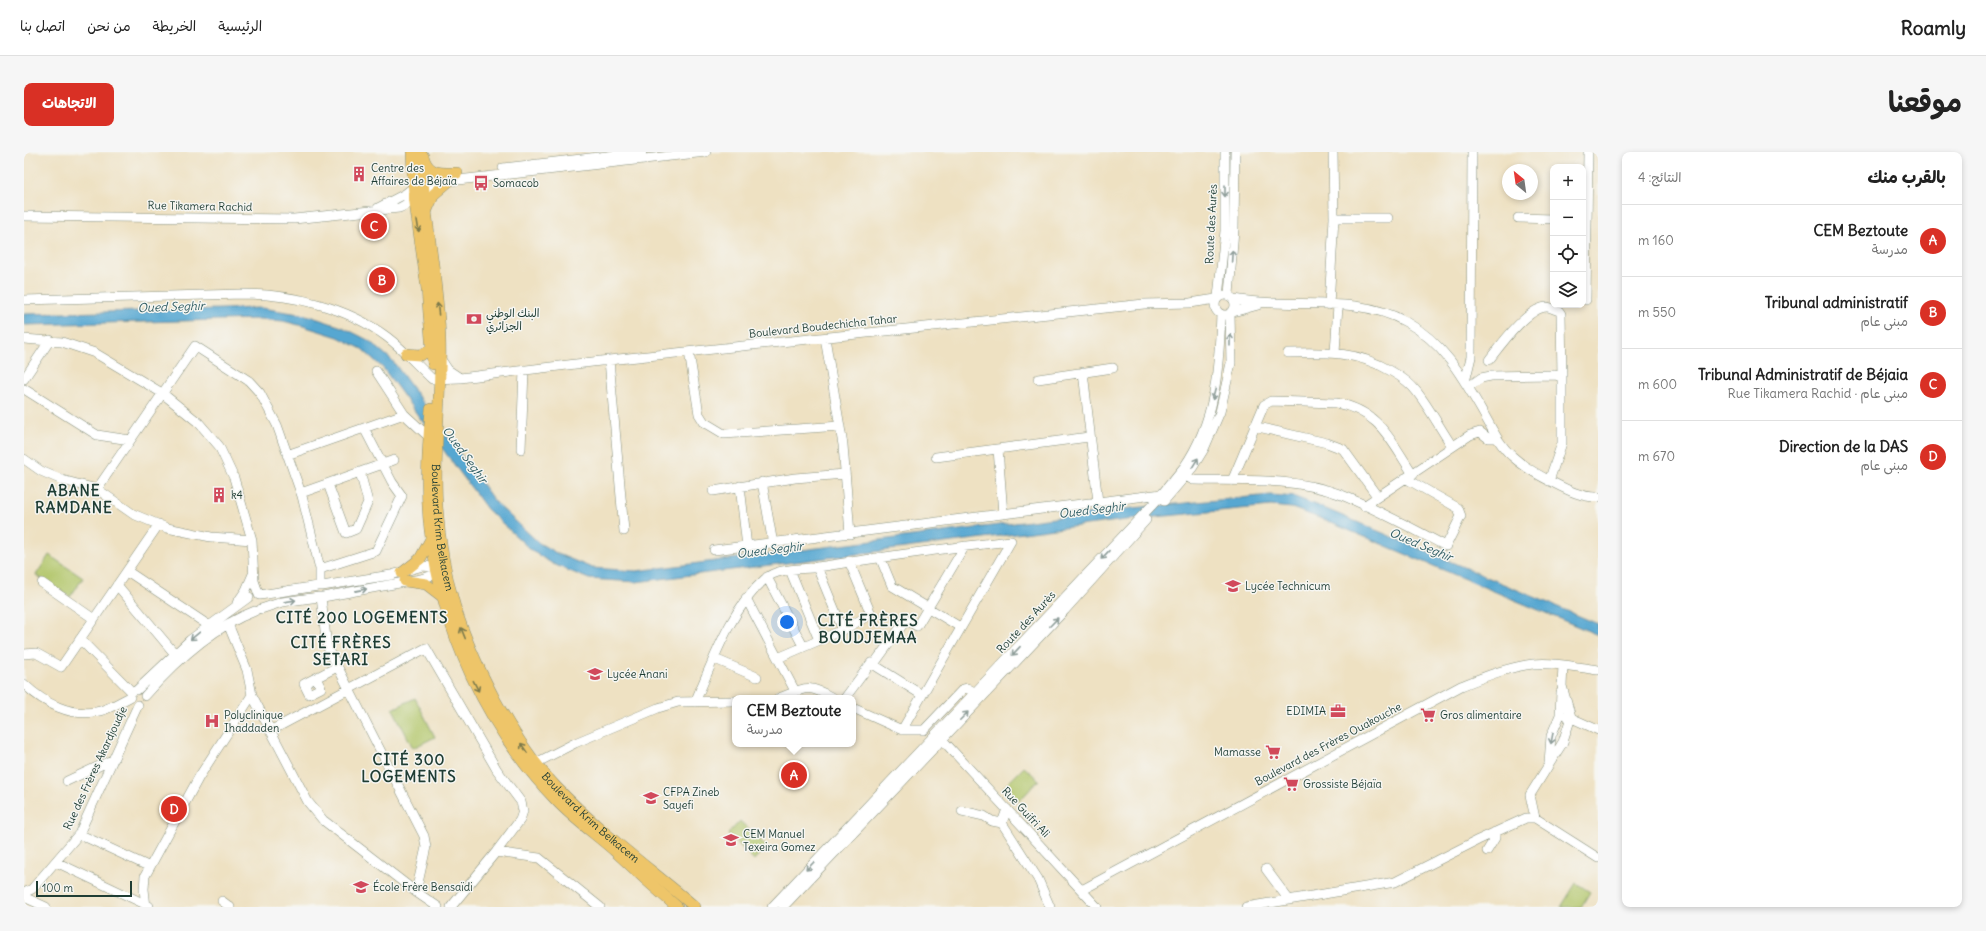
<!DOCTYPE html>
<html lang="ar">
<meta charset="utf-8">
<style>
:root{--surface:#fff;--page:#f6f6f6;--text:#222;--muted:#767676;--line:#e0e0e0;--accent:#d93025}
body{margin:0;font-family:Delius,"Playpen Sans Arabic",sans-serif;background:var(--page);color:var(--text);direction:rtl}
.controls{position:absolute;right:12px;top:12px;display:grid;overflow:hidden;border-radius:8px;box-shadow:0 2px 6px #0003}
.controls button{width:36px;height:36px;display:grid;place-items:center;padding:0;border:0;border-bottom:1px solid var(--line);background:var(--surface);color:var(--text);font:20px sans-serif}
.compass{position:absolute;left:1478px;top:12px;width:36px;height:36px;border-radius:50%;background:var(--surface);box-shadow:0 2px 6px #0003;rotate:331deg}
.scale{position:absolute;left:12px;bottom:10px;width:96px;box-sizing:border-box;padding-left:4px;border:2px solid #1f3d34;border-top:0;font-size:11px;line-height:14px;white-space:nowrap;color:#1f3d34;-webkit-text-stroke:3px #f6f6f2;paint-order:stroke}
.you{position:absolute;left:763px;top:470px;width:14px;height:14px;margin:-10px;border:3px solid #fff;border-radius:50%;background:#1a73e8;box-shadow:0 0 0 6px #1a73e833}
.badge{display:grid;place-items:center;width:26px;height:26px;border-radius:50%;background:var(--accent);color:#fff;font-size:13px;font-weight:700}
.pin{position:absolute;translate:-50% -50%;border:2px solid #fff;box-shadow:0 1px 4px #0006}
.popup{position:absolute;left:708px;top:543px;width:124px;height:52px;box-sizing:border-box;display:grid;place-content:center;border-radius:8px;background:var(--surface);filter:drop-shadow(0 1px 3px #0005);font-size:13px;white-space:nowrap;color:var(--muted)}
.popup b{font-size:15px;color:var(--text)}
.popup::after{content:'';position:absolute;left:50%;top:100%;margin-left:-8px;border:8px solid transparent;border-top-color:var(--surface)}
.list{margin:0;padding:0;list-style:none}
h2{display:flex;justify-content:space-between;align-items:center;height:52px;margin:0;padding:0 16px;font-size:17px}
h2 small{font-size:13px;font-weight:400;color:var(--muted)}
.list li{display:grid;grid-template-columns:26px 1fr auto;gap:12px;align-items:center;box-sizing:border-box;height:72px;padding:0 16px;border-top:1px solid var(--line)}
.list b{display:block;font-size:15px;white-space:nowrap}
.list p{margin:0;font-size:13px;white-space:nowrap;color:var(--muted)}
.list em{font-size:13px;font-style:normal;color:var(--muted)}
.icon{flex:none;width:22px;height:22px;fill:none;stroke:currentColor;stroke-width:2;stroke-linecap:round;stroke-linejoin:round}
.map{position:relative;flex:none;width:1574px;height:755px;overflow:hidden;direction:ltr;border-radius:8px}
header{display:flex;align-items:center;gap:24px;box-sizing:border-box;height:56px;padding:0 20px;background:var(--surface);border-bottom:1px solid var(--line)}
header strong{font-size:19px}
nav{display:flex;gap:22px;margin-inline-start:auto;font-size:14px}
.intro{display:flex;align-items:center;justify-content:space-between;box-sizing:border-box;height:96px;padding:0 24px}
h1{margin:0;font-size:28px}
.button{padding:10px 18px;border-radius:8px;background:var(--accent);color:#fff;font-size:14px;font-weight:700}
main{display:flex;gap:24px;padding:0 24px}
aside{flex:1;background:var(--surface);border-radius:8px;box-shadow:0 2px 6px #0003}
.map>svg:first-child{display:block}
</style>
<header>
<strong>Roamly</strong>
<nav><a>الرئيسية</a><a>الخريطة</a><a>من نحن</a><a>اتصل بنا</a></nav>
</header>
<div class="intro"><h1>موقعنا</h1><a class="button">الاتجاهات</a></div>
<main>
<aside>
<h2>بالقرب منك<small>النتائج: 4</small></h2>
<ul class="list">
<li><span class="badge">A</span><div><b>CEM Beztoute</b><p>مدرسة</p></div><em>160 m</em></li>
<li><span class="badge">B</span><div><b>Tribunal administratif</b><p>مبنى عام</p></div><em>550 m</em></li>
<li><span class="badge">C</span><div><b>Tribunal Administratif de Béjaia</b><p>مبنى عام · Rue Tikamera Rachid</p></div><em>600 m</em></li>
<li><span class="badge">D</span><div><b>Direction de la DAS</b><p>مبنى عام</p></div><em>670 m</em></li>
</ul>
</aside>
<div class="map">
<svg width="1574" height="755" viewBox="0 0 1574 755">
<rect width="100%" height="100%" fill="#f6f6f2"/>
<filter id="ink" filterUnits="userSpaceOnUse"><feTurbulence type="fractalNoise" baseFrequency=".025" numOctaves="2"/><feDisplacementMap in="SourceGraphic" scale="8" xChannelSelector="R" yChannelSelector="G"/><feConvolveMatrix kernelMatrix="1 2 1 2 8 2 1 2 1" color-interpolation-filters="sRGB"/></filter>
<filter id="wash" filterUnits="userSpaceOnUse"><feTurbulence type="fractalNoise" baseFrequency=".012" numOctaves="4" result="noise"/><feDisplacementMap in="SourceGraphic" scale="16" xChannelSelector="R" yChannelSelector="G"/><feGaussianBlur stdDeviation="0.9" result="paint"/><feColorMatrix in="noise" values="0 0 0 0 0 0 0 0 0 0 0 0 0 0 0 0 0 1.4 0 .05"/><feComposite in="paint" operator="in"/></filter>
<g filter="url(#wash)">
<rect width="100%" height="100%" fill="#eee1c2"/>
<path fill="#b2c66a" stroke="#68824f" d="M25,403L59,426L46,445L12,423Z
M391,546L411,585L389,596L369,557Z
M1000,615L1015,628L994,650L979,636Z
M716,669L742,694L730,708L704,682Z
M1552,731L1566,740L1557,755H1537Z"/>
<path fill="#57a7d1" stroke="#3b7282" d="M237,156L282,163L318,175L344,188L368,208L471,350L515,391L534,402L568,416L612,419L1109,356L1247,343L1271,345L1302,357L1574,472V483L1298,367L1268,356L1247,354L1110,367L612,430L565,427L529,412L508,399L463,357L359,216L338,197L314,185L279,174L259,169L236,167L0,173V162Z"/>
</g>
<g filter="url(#ink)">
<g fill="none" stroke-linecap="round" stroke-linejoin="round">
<g stroke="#868f7b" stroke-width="10">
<path id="minor" d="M479,16L618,0
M354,56L381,42L395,31L423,23
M0,64L270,67L375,56C384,53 385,48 392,43C401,35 413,31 425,29L682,0
M1310,66H1364
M1494,66L1529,67
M1191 153a10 10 0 1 1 20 0a10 10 0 1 1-20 0Z
M1205,143L1210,77L1211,0
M1194,145L1201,79V0
M1210,147C1267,158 1330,141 1382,170C1419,190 1438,224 1458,259C1467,274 1474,292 1488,304C1500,315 1514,323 1528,330C1542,337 1558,346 1574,345
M0,148L218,142C268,142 323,155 363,185C380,198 393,213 408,227L436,226L585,208L1120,152L1166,151L1192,147
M1562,148L1564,0
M1305,153L1310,66L1309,0
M1209,160L1234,153
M801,186L819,293L826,382
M0,187L38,190L71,201L138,241L175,271L195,294L210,326L228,388L230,429L235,443
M665,200L675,262L680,270L700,282L816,274
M1264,201C1303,200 1333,199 1367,219C1376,224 1387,232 1393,240C1406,257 1416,276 1428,294
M1311,201L1314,153
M416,206L424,218L436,226
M585,208L600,379
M1465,208C1476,194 1504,155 1523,155C1527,155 1531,158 1535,159L1537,162L1538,225
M352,219L380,262
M1059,220L1074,350
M0,227L26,188
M1014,227L1089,216
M1441,230L1447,205L1448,0
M1444,235L1457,226L1467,224L1531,223L1538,225V291L1525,329
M0,237L73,283L106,288
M1230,274L1303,291L1319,297L1353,344
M497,297L500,218
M974,297L979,362
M263,303L380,262L405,285
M912,305L1065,285
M0,307L17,319L38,328L73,337L109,362L143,376L187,385L228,388
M1158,322L1169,328C1217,329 1269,325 1315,342C1351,356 1387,376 1422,394L1437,364L1434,356L1381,326
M1208,329L1240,253L1247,249L1312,251C1356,259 1366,288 1389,322
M738,330L749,392
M304,332L322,381L332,377L344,350L336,320
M716,334L723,395
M73,337L171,194L225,229L236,241L253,273L278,344L296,417V434
M689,339L771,326L821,322
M277,341L370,308
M1140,349L1169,315L1180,297L1196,260L1207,211L1206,161
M1340,354L1446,283L1456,280L1464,286H1473
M690,398L1138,342
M856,405L868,434L936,475
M793,415L819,478
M296,417L352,399L378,344L368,330L340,276
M766,418L795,488
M103,419L184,473
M743,425L779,494
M18,431L70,467
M93,433L151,502
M298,434L367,423L399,414L418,416
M236,443L294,434
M297,445L303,494L400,684L402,695L392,740
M299,445L397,427L412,422L417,418
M722,446L771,539
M213,451L222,438L229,422
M237,457L258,450L295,445
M204,472L223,518L228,543L284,650L299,668L392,740L414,755
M56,487L108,540
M0,502L12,501L37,515L135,372
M754,506L819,478L847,462L825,409
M691,507L733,525
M850,512L882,468L893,474L941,394
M292,526L297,536L285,542L280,532L313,515
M0,532C20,551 47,566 76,559C87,556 96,550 106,545
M113,538L166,488L225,445
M121,544C151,510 188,475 231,459
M755,546C782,536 782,531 809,546
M821,546L847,511L898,543
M671,550C690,507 706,458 741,427C755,415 778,418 794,415C858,405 922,396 987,389
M829,556L878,578H900L939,537L943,536L952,541
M1543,564L1574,578
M878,578L987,389
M246,579L402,496L473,618L497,650L499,659L496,668L472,700L427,755
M914,583L1073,755
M1525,611L1527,584L1536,563L1537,540
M506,614L551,591L634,556L654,550L711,549
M43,629L90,607
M983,657L978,671L1014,727L1026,755
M938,659L960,664L968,669L978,671
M1511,666L1506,643L1539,590L1547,565L1538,534L1539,513
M55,682L126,715
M1463,699L1471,686V680
M472,700L515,706L576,755
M32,710L125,754
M1242,717L1265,748
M1058,738L1437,534C1460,525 1484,515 1509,512C1530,510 1553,515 1574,518
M0,741L8,737L55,682L114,553
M0,745L22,755
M198,749L206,755
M122,755L120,737L121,724L175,625L228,543
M748,755L1133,348C1142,337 1151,326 1160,315C1192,269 1195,216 1197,162
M759,755L1041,458L1122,368
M1222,755L1371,730L1454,688L1502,666H1511L1574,706"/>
</g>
<g stroke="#868f7b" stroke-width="12">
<g id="major">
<path d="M388,0L390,44L403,137L409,212"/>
<path id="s1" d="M397,0C399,63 414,124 416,187C418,243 409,298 413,354C418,429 436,482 471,548C488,579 507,609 532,635C574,679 625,716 671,755"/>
<path d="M399,4C404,23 416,21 433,21"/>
<path d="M402,60L410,42L425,29"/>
<path d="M382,202L396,203L408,198"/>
<path d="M407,257C404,297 401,338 406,378C418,478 462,576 533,649C551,668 573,683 592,700C612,719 632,737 653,755"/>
<path d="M378,421L396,407L407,387"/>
<path d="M381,429L402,432L419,445"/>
</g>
</g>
<use href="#minor" stroke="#fff" stroke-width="9"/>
<use href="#major" stroke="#eec569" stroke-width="11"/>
</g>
<defs><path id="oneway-shaft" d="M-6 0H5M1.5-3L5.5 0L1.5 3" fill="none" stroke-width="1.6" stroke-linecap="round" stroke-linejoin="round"/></defs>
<g stroke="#8f9e9a">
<use href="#oneway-shaft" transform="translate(1201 39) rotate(90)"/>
<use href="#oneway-shaft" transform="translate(1208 104) rotate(-86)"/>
<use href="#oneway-shaft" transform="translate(1206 188) rotate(-90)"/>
<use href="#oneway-shaft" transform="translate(1190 242) rotate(105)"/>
<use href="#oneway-shaft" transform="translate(1171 311) rotate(-58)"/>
<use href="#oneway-shaft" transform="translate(1081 403) rotate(133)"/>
<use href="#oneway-shaft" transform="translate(337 438) rotate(-11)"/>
<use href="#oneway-shaft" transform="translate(266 449) rotate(-8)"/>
<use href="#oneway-shaft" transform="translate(1030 470) rotate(-46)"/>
<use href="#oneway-shaft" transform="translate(171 484) rotate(140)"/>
<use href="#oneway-shaft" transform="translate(992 499) rotate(133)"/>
<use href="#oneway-shaft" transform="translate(940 564) rotate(-45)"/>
<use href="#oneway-shaft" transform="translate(1528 586) rotate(101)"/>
<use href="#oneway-shaft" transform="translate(786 714) rotate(134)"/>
</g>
<g stroke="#7c7a4c">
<use href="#oneway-shaft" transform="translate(394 74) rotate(81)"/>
<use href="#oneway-shaft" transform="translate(414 157) rotate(-96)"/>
<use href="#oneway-shaft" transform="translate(439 481) rotate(-112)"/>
<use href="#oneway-shaft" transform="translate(452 534) rotate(63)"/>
<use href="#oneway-shaft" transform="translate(500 596) rotate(-124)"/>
</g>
</g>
<defs>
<g id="building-bare" transform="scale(1.2)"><path d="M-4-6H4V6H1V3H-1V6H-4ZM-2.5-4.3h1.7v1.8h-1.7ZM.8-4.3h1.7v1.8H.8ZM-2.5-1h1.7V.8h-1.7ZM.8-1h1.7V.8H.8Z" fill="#d1495b" stroke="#f6f6f2" stroke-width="2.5" paint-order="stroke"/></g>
<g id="bus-bare" transform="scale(1.2)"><path d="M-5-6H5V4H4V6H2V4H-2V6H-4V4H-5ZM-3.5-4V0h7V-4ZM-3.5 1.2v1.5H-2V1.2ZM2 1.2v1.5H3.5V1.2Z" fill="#d1495b" stroke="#f6f6f2" stroke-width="2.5" paint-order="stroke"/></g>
<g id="bank-bare" transform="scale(1.2)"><path d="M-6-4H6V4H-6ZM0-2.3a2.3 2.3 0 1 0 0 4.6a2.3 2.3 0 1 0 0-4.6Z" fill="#d1495b" stroke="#f6f6f2" stroke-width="2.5" paint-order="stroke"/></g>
<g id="school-bare" transform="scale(1.2)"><path d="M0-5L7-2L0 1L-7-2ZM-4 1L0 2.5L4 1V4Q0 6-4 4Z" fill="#d1495b" stroke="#f6f6f2" stroke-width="2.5" paint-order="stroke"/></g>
<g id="office-bare" transform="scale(1.2)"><path d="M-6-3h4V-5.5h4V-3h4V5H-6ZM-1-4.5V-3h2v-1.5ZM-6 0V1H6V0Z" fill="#d1495b" stroke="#f6f6f2" stroke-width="2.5" paint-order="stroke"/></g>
<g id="supermarket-bare" transform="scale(1.2)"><path d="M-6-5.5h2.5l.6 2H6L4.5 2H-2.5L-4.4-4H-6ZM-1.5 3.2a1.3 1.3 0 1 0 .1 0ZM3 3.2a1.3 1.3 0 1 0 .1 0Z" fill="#d1495b" stroke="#f6f6f2" stroke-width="2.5" paint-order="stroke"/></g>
<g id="hospital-bare" transform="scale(1.2)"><path d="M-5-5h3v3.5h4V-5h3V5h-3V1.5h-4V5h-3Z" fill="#d1495b" stroke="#f6f6f2" stroke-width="2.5" paint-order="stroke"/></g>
<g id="university-bare" transform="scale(1.2)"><path d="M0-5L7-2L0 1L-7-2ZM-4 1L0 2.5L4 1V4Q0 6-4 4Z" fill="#d1495b" stroke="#f6f6f2" stroke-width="2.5" paint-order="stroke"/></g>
</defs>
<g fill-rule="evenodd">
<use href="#building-bare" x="335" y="22"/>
<use href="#bus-bare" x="457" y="31"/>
<use href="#bank-bare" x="450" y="167"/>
<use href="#building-bare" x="195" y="343"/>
<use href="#school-bare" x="1209" y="434"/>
<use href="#school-bare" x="571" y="522"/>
<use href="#office-bare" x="1314" y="559"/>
<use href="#supermarket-bare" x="1404" y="563"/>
<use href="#hospital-bare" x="188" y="569"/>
<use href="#supermarket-bare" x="1249" y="600"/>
<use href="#supermarket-bare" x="1267" y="632"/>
<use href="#university-bare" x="627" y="646"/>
<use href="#school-bare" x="707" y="688"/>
<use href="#school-bare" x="337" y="735"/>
</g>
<g text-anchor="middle" stroke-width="3" stroke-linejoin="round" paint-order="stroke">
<g font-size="11" fill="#1f3d34" stroke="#f6f6f2" text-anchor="start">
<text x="347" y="20">Centre des<tspan x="347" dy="13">Affaires de Béjaïa</tspan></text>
<text x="469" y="35">Somacob</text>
<text x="462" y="165">البنك الوطني<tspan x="462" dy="13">الجزائري</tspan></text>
<text x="207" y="347">k4</text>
<text x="1221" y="438">Lycée Technicum</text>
<text x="583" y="526">Lycée Anani</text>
<text x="1302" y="563" text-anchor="end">EDIMIA</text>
<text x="200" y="567">Polyclinique<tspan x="200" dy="13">Ihaddaden</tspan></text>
<text x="1416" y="567">Gros alimentaire</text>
<text x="1237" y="604" text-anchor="end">Mamasse</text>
<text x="1279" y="636">Grossiste Béjaïa</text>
<text x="639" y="644">CFPA Zineb<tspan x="639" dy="13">Sayefi</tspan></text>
<text x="719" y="686">CEM Manuel<tspan x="719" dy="13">Texeira Gomez</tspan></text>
<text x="349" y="739">École Frère Bensaïdi</text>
</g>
<g font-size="11" fill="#1f3d34" stroke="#f6f6f2">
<text transform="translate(176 54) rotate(1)" y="4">Rue Tikamera Rachid</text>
<text transform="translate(1187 72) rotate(-87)" y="4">Route des Aurès</text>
<text transform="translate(799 174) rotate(-6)" y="4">Boulevard Boudechicha Tahar</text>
<text dy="4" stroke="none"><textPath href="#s1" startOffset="377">Boulevard Krim Belkacem</textPath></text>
<text transform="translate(1002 470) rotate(-47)" y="4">Route des Aurès</text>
<text transform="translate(1304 592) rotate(-28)" y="4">Boulevard des Frères Ouakouche</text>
<text transform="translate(71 616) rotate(-65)" y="4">Rue des Frères Akardjoudje</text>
<text transform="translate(1002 660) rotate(47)" y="4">Rue Guifri Ali</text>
<text dy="4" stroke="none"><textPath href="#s1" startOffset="712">Boulevard Krim Belkacem</textPath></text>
</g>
<g font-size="12" font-style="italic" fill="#305d63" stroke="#f6f6f2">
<text transform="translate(147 155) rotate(-2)" y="4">Oued Seghir</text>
<text transform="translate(441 303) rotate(54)" y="4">Oued Seghir</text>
<text transform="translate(1068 358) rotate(-7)" y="4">Oued Seghir</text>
<text transform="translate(1397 393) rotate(23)" y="4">Oued Seghir</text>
<text transform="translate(746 398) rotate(-7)" y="4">Oued Seghir</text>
</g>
<g font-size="15" font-weight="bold" letter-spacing="1" fill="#1f3d34" stroke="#f6f6f2">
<text x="50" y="344">ABANE<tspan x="50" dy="17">RAMDANE</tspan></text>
<text x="338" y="471">CITÉ 200 LOGEMENTS</text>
<text x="844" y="474">CITÉ FRÈRES<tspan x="844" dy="17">BOUDJEMAA</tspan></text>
<text x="317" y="496">CITÉ FRÈRES<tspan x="317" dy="17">SETARI</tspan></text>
<text x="385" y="613">CITÉ 300<tspan x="385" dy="17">LOGEMENTS</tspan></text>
</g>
</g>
</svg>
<div class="controls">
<button>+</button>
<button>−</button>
<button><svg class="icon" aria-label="locate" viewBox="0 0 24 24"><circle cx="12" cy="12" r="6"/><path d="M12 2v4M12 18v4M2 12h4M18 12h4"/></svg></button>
<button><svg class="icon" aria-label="layers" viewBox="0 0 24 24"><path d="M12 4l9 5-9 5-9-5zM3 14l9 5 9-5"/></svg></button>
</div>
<svg class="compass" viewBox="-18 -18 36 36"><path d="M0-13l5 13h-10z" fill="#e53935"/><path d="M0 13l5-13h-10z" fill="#767676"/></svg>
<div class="scale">100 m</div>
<div class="you"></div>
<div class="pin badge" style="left:770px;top:623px">A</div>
<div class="popup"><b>CEM Beztoute</b>مدرسة</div>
<div class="pin badge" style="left:358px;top:128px">B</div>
<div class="pin badge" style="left:350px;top:74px">C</div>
<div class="pin badge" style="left:150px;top:657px">D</div>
</div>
</main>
